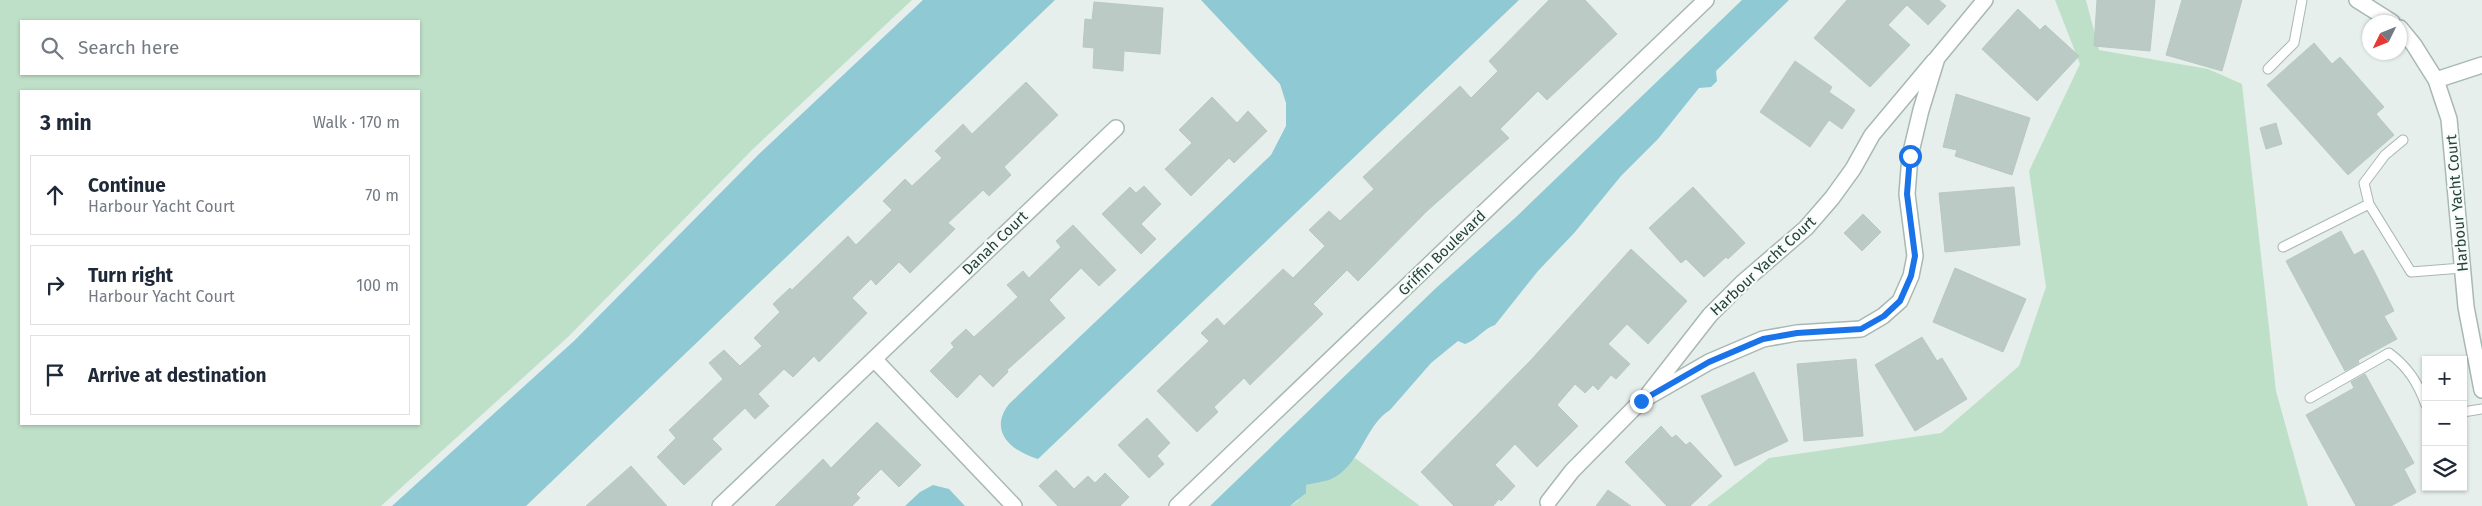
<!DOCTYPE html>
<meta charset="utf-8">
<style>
:root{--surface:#fff;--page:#f2f2f3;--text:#1f2937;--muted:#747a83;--line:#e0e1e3}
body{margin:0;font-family:"Fira Sans",sans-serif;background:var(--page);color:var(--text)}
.controls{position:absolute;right:15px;bottom:15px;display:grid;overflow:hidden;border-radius:0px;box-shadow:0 1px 4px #0004}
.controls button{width:45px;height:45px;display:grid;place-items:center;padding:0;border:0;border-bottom:1px solid var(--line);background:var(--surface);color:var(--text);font:25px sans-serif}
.compass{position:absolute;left:2362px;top:15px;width:45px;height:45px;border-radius:50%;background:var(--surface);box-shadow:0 1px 4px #0004;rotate:227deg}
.stop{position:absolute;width:15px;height:15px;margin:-11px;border:4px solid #1a73e8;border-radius:50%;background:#fff}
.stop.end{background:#1a73e8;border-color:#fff;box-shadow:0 1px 5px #0008}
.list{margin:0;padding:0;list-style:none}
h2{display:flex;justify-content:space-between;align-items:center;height:65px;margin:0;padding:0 20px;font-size:21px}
h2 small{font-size:16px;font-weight:400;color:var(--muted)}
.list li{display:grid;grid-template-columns:32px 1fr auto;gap:15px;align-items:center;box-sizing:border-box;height:80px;margin:0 10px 10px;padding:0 10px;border:1px solid var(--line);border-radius:0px}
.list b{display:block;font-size:19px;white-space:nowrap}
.list p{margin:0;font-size:16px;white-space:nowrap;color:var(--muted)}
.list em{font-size:16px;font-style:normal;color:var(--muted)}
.icon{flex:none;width:28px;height:28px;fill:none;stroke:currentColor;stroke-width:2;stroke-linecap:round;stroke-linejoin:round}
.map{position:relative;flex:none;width:2482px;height:506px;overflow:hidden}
.search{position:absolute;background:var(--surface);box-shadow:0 1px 4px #0004;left:20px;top:20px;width:400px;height:55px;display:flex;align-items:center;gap:12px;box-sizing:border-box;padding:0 18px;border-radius:0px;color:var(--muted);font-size:19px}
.panel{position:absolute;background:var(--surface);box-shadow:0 1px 4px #0004;left:20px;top:90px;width:400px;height:335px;border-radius:0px}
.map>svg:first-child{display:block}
</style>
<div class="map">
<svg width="2482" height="506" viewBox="0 0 2482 506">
<rect width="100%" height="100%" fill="#e6efeb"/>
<path fill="#bfe0c8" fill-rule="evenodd" d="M0,0H912L754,148L569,336L381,506H0ZM21,21H419V74H21ZM21,91H419V424H21Z
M2055,0H2086L2099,50L2208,69L2242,84L2276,391L2308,506H1707L1769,458L1941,433L2019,366L2046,287L2029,171L2080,64Z
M1355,458L1420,506H1290L1298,501L1306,485L1330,479Z"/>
<path fill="#8ec9d4" d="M923,0H1055L526,506H392L574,341L759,154Z
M1201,0H1519L1038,459C1011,451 988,431 1009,404L1271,155L1286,126V103L1280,84Z
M1742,0H1789L1716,71L1717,81L1711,87L1699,88L1658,139L1621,176L1575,232L1538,271L1495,325C1483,329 1477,340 1465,344L1458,341L1431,363L1390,410C1364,426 1361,467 1329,480C1322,482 1314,483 1306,485V493L1290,506H1210L1436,288L1515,218Z
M933,485L949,489L965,506H905L920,492Z"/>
<path fill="#bbcac4" stroke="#b8c9c2" d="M1549,0H1585L1617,34L1547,100L1538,91L1500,129L1509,138L1427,211L1358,281L1347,270L1313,304L1323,314L1250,385L1244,378L1214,407L1218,412L1197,432L1157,391L1209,341L1201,333L1217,318L1224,326L1283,269L1293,278L1325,246L1309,230L1329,211L1340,221L1374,189L1363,177L1460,86L1471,98L1498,71L1489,61Z
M1847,0H1939L1946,6L1928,25L1907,5L1888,25L1910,45L1870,87L1814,38Z
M2097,0H2155L2150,51L2094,46Z
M2182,0H2242L2222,71L2166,55Z
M1094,2L1163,8L1160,54L1124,51L1123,71L1093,68L1094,48L1083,47L1085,19L1092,20Z
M2018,9L2040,30L2045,25L2079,56L2037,101L1982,49Z
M2314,43L2332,64L2340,57L2355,74L2384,107L2376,114L2394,135L2348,175L2267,85Z
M1795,61L1832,87L1829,92L1855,110L1842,129L1829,120L1810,147L1760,112Z
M1026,82L1058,115L1004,167L1011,175L989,196L983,190L948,223L955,229L910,273L899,262L876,285L871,279L852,298L867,313L819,362L814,356L793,377L784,369L758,394L769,406L755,419L745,408L712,439L722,449L684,485L657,457L676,438L669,430L723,379L709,363L724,350L740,366L762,346L754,338L780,312L773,304L790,288L792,290L848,236L856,245L892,210L883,201L905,179L912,186L942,158L935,151L963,124L972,134Z
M1956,94L2030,118L2012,175L1955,156L1957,150L1943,147Z
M1212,97L1237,123L1248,111L1267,131L1234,163L1229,158L1191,196L1165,169L1192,143L1179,130Z
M2276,123L2282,144L2266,149L2260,128Z
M1144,186L1161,204L1141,224L1156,239L1141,254L1102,214L1130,187L1136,193Z
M1693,187L1745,243L1728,259L1726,257L1704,277L1686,259L1681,263L1649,228Z
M2014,187L2020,245L1945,252L1939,193Z
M1863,214L1881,232L1862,251L1844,233Z
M1073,225L1116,270L1099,286L1081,268L1049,300L1065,318L1007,370L1008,372L993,387L980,374L957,398L930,371L954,347L951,343L966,329L974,337L1018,297L1007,285L1023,271L1029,278L1061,247L1056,241Z
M2341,231L2354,255L2363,250L2374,271L2394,311L2384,316L2397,339L2358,360L2359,363L2345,371L2286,261Z
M1631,249L1687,301L1648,344L1627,324L1608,344L1630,364L1616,379L1611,375L1598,390L1593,385L1585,393L1575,384L1557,405L1578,426L1537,467L1515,444L1495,465L1515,486L1501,501L1499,499L1493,506H1454L1421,472L1531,360Z
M1955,268L2026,299L2003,352L1933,322Z
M1922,337L1937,361L1942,358L1967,399L1915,431L1875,365Z
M1856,359L1863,436L1804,441L1797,364Z
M1754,372L1788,441L1735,466L1701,396Z
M2365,374L2414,463L2404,469L2416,492L2391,506H2356L2306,415L2354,388L2351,382Z
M1147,418L1170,443L1157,456L1164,464L1149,478L1118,445Z
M877,422L921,465L899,487L881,469L856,494L860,498L852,506H775L823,459L831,468Z
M1661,426L1672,438L1676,435L1686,445L1690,442L1722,476L1690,506H1667L1625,462Z
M631,466L667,506H586Z
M1056,470L1074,489L1088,476L1095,483L1105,473L1129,497L1120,506H1058L1039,486Z
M1608,490L1631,506H1596Z"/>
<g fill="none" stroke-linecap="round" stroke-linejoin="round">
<g stroke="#a8b8b2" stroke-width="11">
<path id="service" d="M2268,69L2294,43L2302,0
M2369,204L2364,183L2385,155L2403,140
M2283,247L2369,204L2411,272L2462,268
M2310,398L2389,353C2408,367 2418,383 2426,405
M2463,412L2482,409"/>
</g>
<g stroke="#a8b8b2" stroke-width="18">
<path id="minor" d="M2357,0L2392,22
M2400,28L2414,45L2436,80L2449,119L2466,307L2482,390
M2436,80L2482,65
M874,359L1014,506
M1649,393L1710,315L1742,283L1806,228L1832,198L1853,169L1872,135L1934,61
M1548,502L1572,471L1641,401L1709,362L1763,339L1797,333L1861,329L1883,316L1900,301L1911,276L1915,256L1907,194L1910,156L1921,110L1937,58L1985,0
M720,506L1116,128
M1177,506L1706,0"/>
</g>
<use href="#service" stroke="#fff" stroke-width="9"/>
<use href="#minor" stroke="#fff" stroke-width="15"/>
</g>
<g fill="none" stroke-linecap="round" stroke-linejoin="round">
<path stroke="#1a73e8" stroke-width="6" d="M1641,401L1709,362L1763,339L1797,333L1861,329L1884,316L1900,301L1911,276L1915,256L1907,194L1910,156"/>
</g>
<g text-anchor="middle" stroke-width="4.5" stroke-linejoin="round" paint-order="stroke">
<g font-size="15" fill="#24423a" stroke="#f7fbf9">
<text transform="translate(2457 203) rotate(-95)" y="5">Harbour Yacht Court</text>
<text transform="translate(995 243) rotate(-44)" y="5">Danah Court</text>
<text transform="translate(1442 253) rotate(-44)" y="5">Griffin Boulevard</text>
<text transform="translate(1763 266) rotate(-43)" y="5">Harbour Yacht Court</text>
</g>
</g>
</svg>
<div class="controls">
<button>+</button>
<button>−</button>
<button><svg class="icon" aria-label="layers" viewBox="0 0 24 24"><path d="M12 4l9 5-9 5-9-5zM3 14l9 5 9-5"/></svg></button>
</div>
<svg class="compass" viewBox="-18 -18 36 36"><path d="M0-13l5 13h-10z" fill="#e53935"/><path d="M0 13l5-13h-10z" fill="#747a83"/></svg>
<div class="stop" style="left:1910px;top:156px"></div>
<div class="stop end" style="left:1641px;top:401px"></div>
<div class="search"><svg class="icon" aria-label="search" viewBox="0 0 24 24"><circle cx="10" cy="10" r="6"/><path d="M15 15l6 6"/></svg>Search here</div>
<section class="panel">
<h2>3 min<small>Walk · 170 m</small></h2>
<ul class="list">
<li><svg class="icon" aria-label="ahead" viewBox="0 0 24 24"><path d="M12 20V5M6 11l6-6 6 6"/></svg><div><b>Continue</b><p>Harbour Yacht Court</p></div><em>70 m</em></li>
<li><svg class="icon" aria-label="right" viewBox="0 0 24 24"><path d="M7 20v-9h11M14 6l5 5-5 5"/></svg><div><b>Turn right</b><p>Harbour Yacht Court</p></div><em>100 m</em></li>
<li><svg class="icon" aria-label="arrive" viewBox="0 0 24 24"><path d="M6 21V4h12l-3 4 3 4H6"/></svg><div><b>Arrive at destination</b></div></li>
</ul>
</section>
</div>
